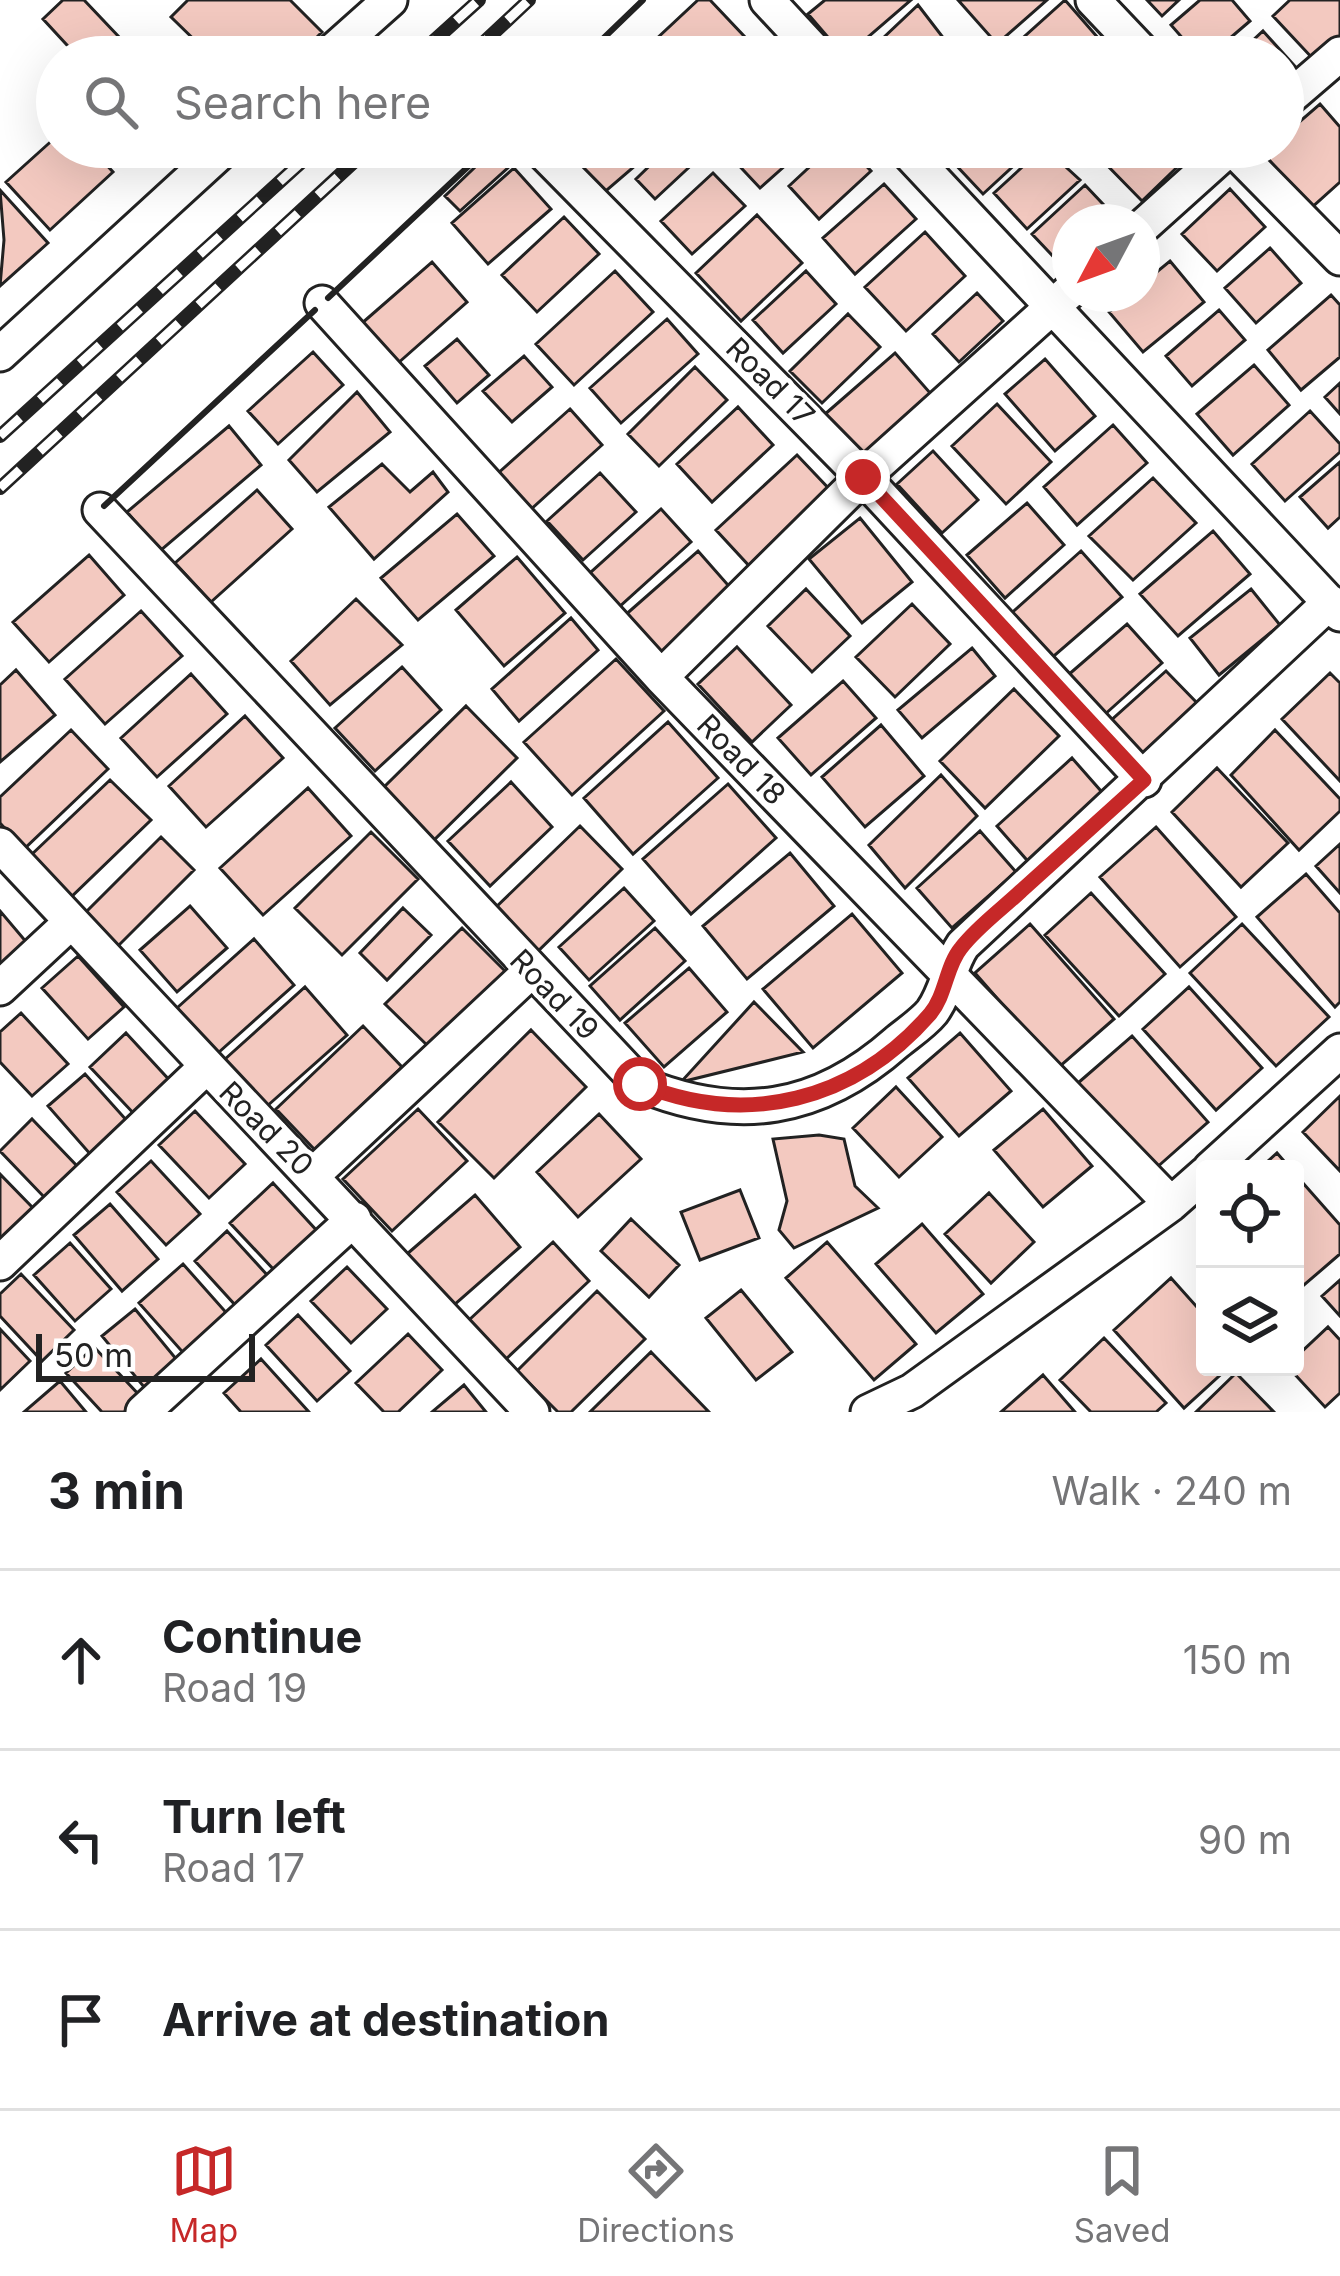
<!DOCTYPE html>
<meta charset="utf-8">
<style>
:root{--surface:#fff;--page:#f6f6f6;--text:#202124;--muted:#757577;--line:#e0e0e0;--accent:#c62828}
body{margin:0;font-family:Inter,sans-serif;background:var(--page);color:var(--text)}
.controls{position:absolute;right:36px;bottom:36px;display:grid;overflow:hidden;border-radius:12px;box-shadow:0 12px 48px #0002}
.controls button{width:108px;height:108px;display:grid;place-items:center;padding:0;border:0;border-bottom:3px solid var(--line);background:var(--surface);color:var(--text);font:60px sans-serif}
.compass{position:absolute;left:1052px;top:204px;width:108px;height:108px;border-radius:50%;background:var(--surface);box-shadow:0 12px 48px #0002;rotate:229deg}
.scale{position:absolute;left:36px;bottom:30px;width:219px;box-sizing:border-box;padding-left:12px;border:6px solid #222;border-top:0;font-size:33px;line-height:42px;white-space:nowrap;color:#222;-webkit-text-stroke:9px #fff;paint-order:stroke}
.stop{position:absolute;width:36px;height:36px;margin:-27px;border:9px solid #c62828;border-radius:50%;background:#fff}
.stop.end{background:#c62828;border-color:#fff;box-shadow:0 3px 12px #0008}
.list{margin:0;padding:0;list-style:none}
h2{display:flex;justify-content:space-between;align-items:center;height:156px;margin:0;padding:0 48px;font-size:51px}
h2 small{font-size:39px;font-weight:400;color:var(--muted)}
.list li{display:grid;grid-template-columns:78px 1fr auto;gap:36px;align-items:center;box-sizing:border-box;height:180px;padding:0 48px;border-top:3px solid var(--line)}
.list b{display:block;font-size:45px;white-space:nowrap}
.list p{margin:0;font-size:39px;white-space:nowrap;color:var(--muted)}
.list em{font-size:39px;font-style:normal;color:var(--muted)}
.icon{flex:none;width:66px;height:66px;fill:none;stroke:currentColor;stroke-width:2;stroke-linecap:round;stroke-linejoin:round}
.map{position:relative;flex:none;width:1340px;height:1412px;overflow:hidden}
.search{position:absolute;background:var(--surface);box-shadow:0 12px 48px #0002;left:36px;right:36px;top:36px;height:132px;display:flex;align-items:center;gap:30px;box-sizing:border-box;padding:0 42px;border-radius:66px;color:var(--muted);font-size:45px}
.sheet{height:696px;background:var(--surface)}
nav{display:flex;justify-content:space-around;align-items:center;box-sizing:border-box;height:168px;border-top:3px solid var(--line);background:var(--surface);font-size:33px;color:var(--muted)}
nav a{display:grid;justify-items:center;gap:6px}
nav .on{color:var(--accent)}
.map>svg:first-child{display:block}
</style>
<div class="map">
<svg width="1340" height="1412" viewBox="0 0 1340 1412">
<rect width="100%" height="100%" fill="#fff"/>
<path fill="#f3c9c0" stroke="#222" stroke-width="3" d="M63,0H84L138,57H78L43,19Z
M188,0H290L322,32L297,57H212L171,17Z
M698,0H710L744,36L722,57H637Z
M825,0H911L845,57L808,14Z
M958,0H1047L997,44Z
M1065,0L1113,55L1008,57L1005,54Z
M1147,0H1179L1162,16Z
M1200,0H1232L1250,21L1208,57H1199L1171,25Z
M1290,0H1340V38L1315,61L1273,16Z
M918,5L958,57H863Z
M1263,31L1301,73L1283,90V57H1235Z
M751,41L765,57H733Z
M1320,104L1340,127V182L1311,208L1263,153L1283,147V136Z
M57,136V147H90L113,172L50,230L6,182Z
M558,147H657L600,196Z
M669,147H688L699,158L655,199L636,179Z
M742,147H806L760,188L731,157Z
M831,147H848L871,171L819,219L789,186Z
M969,147H1034L983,194L953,162Z
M1044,147L1080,180L1027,229L994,193Z
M1114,147H1198L1142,201L1101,159Z
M495,148L511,165L460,211L445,196Z
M514,168L551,209L488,264L452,223Z
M713,173L745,206L692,254L661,221Z
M884,184L916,219L855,274L823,238Z
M1085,185L1118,220L1070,222L1065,269L1032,234Z
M1230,189L1265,227L1217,271L1182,234Z
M0,190L48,243L0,286L4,240Z
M757,215L802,263L741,321L696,273Z
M564,217L599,254L537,312L502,275Z
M925,232L965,276L906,331L865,287Z
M1270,248L1301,283L1256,323L1225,288Z
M1170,261L1204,302L1143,352L1109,312L1130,294H1142V284Z
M432,262L467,302L397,364L361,324Z
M615,271L653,312L574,385L536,344Z
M806,271L836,304L783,353L753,320Z
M977,293L1003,321L959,362L933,334Z
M1331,295L1340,305V357L1301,390L1268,350Z
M1219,310L1245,340L1192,386L1166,356Z
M848,314L880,347L822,403L790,371Z
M667,319L698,354L621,423L590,388Z
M457,339L489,375L457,403L425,366Z
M313,352L343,385L278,444L248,411Z
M895,353L931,394L861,456L824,415Z
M524,356L552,387L512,422L483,391Z
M1045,359L1095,416L1055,451L1005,394Z
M1254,365L1289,405L1233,455L1197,414Z
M695,367L727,400L659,466L628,434Z
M1340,383V414L1325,397Z
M357,392L390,432L317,492L289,460Z
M997,404L1051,462L1006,504L952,446Z
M738,407L773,445L712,502L677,464Z
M570,409L602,445L529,511L496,475Z
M1310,411L1340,444V452L1285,501L1252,464Z
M1113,425L1147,463L1077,525L1044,487Z
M229,426L261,465L160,551L127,512Z
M933,451L978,500L942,533L897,484Z
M797,455L834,494L753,570L716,530Z
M1340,462V517L1328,528L1300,497Z
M382,464L410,492L433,472L448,492L374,559L329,507Z
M600,473L636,512L583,560L547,521Z
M1153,478L1196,523L1133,580L1089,536Z
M257,490L292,529L211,602L175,563Z
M1027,503L1064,545L1005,598L967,555Z
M661,509L691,542L619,607L590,573Z
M457,514L494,556L418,620L381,578Z
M860,518L912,582L862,623L809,559Z
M1213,531L1250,574L1178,636L1140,594Z
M698,551L735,593L660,659L623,617Z
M1081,551L1122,597L1047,662L1007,617Z
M89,555L124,595L49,662L13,622Z
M517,557L565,613L504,666L456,610Z
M806,589L850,636L812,672L768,626Z
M1251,589L1280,625L1219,675L1190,638Z
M356,599L402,645L330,705L291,661Z
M912,604L950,644L895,697L856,657Z
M141,611L182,656L105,724L65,679Z
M571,618L598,650L519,721L492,689Z
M1127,624L1162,663L1103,716L1067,676Z
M737,647L791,705L752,742L698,684Z
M972,648L995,676L922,738L898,710Z
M616,659L664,711L572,795L524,742Z
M402,667L441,710L375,771L335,728Z
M16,670L55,715L0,762V685Z
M1166,671L1199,705L1140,762L1107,724Z
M1330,673L1340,683V781L1282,719Z
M191,674L227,714L157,777L121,738Z
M843,681L876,718L811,775L778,738Z
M1014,689L1059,736L985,808L940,761Z
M466,706L517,758L433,841L382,789Z
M245,716L283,758L206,827L169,786Z
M668,722L718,778L633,854L584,798Z
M881,725L924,776L865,827L822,777Z
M71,730L108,769L24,849L0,823V797Z
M1275,730L1340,799V811L1299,850L1231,775Z
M1072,758L1108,799L1033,867L997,826Z
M1217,768L1288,843L1241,887L1172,812Z
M941,775L977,816L905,888L869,845Z
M110,780L151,820L69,899L29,857Z
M511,782L552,827L490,886L448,841Z
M728,784L776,838L691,914L643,859Z
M308,788L351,836L263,915L220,868Z
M580,826L622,869L535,954L493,910Z
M1156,827L1236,917L1180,967L1100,877Z
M980,831L1016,872L952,928L917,888Z
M371,832L418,879L342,955L295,908Z
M161,837L194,870L115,949L82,916Z
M1340,844V893L1316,866Z
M790,853L834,906L747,979L703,926Z
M1306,874L1340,913V1002L1335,1007L1257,917Z
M624,888L654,921L589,980L559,947Z
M1091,893L1165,974L1119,1016L1045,935Z
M190,906L227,948L177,992L140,950Z
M403,908L431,935L387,980L360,953Z
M0,911L28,944L0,967Z
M852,914L902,973L813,1048L763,989Z
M1030,924L1114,1019L1058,1068L975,973Z
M1242,924L1329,1017L1276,1066L1190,973Z
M462,928L508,974L432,1050L385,1004Z
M655,928L685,961L620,1020L590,986Z
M254,939L294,985L209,1061L168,1016Z
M78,956L124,1007L88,1039L42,988Z
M689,968L727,1012L664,1067L625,1023Z
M305,987L347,1035L266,1107L224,1060Z
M1189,987L1262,1068L1216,1110L1143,1029Z
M754,1002L803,1052L681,1082Z
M21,1013L68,1064L32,1096L0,1062V1032Z
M363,1026L402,1067L315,1150L276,1109Z
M531,1030L586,1087L494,1178L438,1122Z
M126,1033L173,1084L137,1117L90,1067Z
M960,1033L1011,1091L959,1136L908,1078Z
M1132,1036L1208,1122L1155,1169L1078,1083Z
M85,1074L129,1123L91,1155L48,1106Z
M896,1087L942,1137L899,1177L853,1128Z
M1340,1096V1171L1303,1132Z
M418,1109L467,1161L392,1231L343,1179Z
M1043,1109L1092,1166L1043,1207L994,1150Z
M195,1111L245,1164L209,1198L159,1145Z
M599,1114L641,1159L578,1217L537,1172Z
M32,1119L78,1167L45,1198L0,1151Z
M819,1135L844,1139L855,1186L878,1208L794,1248L779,1230L787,1201L773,1139Z
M1277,1153L1291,1169H1259Z
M151,1161L200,1214L166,1245L117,1192Z
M0,1174L33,1208L0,1240Z
M1295,1174L1340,1225V1254L1304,1285L1295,1275Z
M273,1183L319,1233L276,1272L230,1223Z
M740,1190L759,1238L700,1260L681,1212Z
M989,1193L1034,1242L991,1283L945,1234Z
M475,1195L520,1247L453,1306L407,1254Z
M110,1204L158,1259L122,1291L74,1235Z
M631,1219L679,1265L649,1297L601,1251Z
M922,1224L983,1294L936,1333L876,1264Z
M227,1231L269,1277L237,1307L195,1261Z
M553,1242L589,1281L505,1360L469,1320Z
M827,1242L916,1344L874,1380L786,1278Z
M70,1243L111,1289L75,1321L34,1275Z
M183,1264L231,1318L187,1357L139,1303Z
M347,1267L387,1309L351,1343L311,1301Z
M21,1274L74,1330L42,1361L0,1316V1294Z
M1171,1278L1205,1316V1367H1229L1184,1408L1114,1330Z
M1340,1280V1316L1322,1296Z
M741,1290L792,1352L756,1380L706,1318Z
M597,1291L645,1339L571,1412H558L517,1371Z
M135,1309L177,1360L144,1387L102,1336Z
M298,1315L350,1371L317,1401L266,1345Z
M1328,1327L1340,1340V1393L1325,1407L1288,1367H1295V1358Z
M0,1329L30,1361L0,1390Z
M408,1334L442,1370L398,1412H384L356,1383Z
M1104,1338L1166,1403L1156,1412H1091L1060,1380Z
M94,1347L141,1397L124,1412H102L66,1373Z
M651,1352L709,1412H590Z
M261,1359L309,1412H241L224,1393Z
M1236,1373L1274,1412H1196Z
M1043,1375L1075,1412H1001Z
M60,1381L86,1412H24Z
M464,1385L486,1412H432Z"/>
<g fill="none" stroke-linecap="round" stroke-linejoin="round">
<g stroke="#222" stroke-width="39">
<path id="minor" d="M767,0L820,57
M1093,0L1147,57
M326,57L390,0
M1283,103L1340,54
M538,147L863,477L1144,780
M903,147L1340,614
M1142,227L1231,147L1340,258
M322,303L661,677L1171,1204
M0,354L226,147
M100,510L640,1084C737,1124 818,1112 897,1042C908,1033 923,1023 932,1012C947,992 949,965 963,945L1330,602
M661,677L863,477L1070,291
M0,845L532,1412
M0,988L71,922
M1210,1169L1340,1051
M313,1175L530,972
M0,1263L205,1068
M143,1412L354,1219
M868,1412L912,1391L1171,1204L1205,1174"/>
</g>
<use href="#minor" stroke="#fff" stroke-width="33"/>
<g stroke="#222" stroke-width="14">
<path id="rail" d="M416,57L479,0
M468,57L529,0
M0,436L318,147
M0,488L370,147"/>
</g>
<use href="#rail" stroke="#fff" stroke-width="9" stroke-dasharray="27" stroke-linecap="butt"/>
<path stroke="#222" stroke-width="6" d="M584,57L643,0
M328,298L489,147
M104,506L315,310"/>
</g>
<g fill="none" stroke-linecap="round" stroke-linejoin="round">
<path stroke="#c62828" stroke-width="15" d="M640,1084C747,1128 854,1101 930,1014C946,995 946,966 961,948C977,927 1002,909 1021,891C1062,854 1103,817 1144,780L863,477"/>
</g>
<g text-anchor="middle" stroke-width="9" stroke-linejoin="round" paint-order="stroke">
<g font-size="30" fill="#222" stroke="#fff">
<text transform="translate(770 382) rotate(45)" y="10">Road 17</text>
<text transform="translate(741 760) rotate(46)" y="10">Road 18</text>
<text transform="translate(554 995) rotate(46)" y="10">Road 19</text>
<text transform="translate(266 1129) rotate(45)" y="10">Road 20</text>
</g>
</g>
</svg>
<div class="controls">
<button><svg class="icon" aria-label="locate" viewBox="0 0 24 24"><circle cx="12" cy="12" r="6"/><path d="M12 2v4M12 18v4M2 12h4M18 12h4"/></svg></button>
<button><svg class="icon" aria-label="layers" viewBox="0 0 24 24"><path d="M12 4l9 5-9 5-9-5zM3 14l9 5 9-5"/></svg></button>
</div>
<svg class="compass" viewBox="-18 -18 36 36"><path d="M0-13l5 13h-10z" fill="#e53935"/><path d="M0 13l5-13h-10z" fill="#757577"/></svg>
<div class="scale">50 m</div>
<div class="stop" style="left:640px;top:1084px"></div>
<div class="stop end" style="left:863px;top:477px"></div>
<div class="search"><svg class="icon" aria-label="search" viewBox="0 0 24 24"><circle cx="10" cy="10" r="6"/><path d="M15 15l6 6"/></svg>Search here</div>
</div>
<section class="sheet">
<h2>3 min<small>Walk · 240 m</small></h2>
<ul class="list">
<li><svg class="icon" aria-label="ahead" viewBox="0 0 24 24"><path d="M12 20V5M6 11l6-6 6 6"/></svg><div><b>Continue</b><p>Road 19</p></div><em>150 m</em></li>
<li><svg class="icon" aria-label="left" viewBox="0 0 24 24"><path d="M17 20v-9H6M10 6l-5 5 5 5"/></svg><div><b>Turn left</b><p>Road 17</p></div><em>90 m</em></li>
<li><svg class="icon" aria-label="arrive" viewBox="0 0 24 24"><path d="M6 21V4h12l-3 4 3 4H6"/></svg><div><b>Arrive at destination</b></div></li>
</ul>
</section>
<nav>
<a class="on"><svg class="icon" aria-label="map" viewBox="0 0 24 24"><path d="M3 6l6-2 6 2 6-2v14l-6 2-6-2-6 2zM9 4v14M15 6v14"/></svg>Map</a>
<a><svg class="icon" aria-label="directions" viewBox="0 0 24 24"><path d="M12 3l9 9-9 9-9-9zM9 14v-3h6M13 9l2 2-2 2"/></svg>Directions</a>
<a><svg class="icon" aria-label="saved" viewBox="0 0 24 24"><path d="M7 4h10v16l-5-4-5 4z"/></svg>Saved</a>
</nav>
